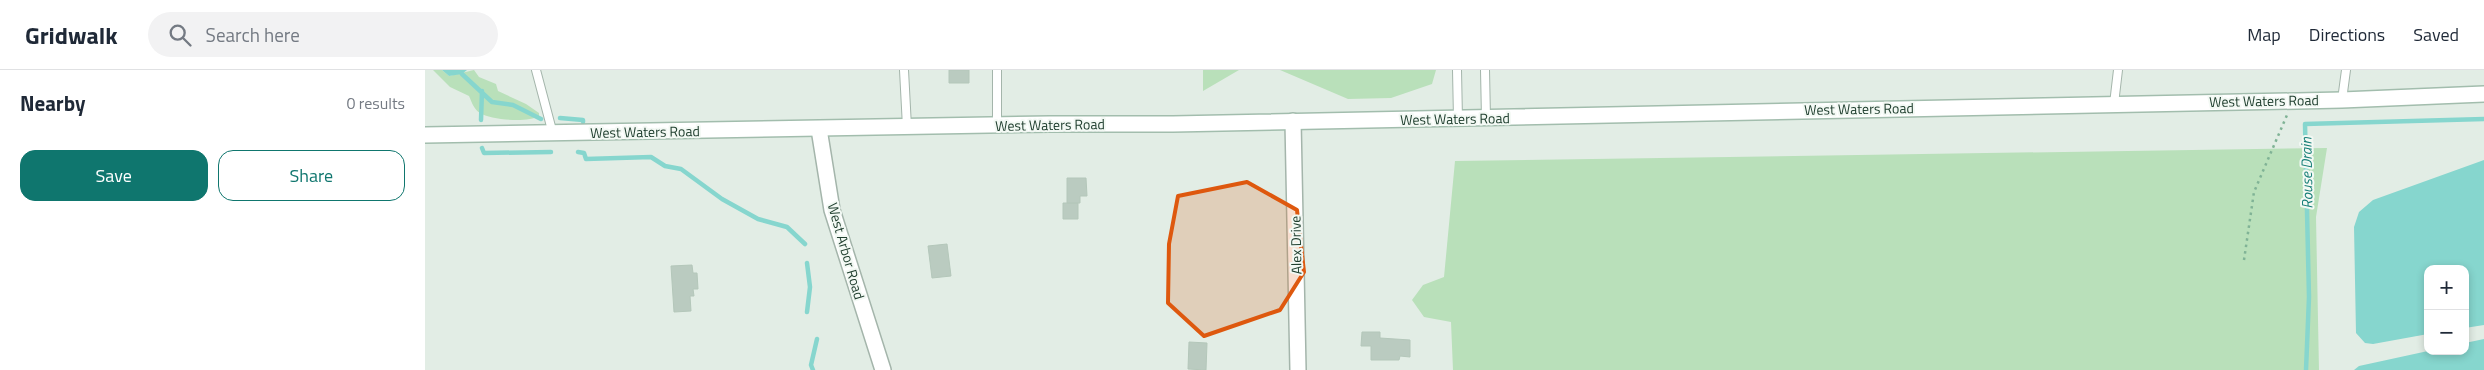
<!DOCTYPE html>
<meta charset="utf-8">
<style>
:root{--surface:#fff;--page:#f2f2f3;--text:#1f2937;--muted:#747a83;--line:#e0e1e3;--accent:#0f766e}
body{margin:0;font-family:"Titillium Web",sans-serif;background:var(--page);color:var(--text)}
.controls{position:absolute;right:15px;bottom:15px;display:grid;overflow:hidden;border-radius:10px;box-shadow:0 2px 8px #0003}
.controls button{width:45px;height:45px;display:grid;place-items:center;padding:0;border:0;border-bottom:1px solid var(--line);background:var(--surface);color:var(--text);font:25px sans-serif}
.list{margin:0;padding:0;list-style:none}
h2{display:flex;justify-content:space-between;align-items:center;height:65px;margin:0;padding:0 20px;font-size:21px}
h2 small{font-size:16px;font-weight:400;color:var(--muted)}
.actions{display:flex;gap:10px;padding:15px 20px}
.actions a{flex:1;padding:11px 0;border:1px solid var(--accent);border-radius:15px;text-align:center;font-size:18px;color:var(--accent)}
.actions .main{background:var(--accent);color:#fff}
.icon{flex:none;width:28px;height:28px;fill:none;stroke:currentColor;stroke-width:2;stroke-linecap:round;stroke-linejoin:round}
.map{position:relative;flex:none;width:2059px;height:300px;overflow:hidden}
header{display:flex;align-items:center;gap:30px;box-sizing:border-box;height:70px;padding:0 25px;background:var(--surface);border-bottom:1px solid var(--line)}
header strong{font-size:24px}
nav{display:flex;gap:28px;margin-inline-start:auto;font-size:18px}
.search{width:350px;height:45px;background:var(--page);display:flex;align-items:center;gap:12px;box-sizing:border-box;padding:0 18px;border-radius:28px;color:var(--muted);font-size:19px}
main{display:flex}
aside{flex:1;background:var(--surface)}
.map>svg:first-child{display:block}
</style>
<header>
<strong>Gridwalk</strong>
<div class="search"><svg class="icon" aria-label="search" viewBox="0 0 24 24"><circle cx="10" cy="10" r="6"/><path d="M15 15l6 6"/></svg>Search here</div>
<nav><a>Map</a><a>Directions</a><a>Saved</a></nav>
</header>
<main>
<aside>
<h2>Nearby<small>0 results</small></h2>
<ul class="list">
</ul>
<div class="actions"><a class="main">Save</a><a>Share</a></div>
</aside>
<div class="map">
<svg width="2059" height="300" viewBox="0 0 2059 300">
<rect width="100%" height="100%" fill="#e2ede5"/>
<path fill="#b9e0ba" d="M8,0H17L24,6L49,0L54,7L71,14L73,21L101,34L114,43V46C103,53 66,50 55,43C49,39 47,33 44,26L25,17Z
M778,0H814L778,21Z
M855,0H1011L1007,14L966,28L923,29Z
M1902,78L1891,147L1894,300H1028L1026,252L999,247L987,230L998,215L1019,207L1030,91Z"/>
<path fill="#86d6ce" d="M17,0H42L37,4L24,6Z
M2059,90V255L2040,258V199H2003V264L1948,274L1940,273L1931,263L1929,157L1934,142L1948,130Z
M2059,269V300H1929L1934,296L2003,281H2040V273Z"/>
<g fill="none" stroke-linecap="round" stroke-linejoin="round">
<path stroke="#86d6ce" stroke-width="4.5" d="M37,4L67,32L88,35L116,49
M135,48L158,50V52
M56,50L57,21
M57,78L59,83L126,82
M153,82L159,83L161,89L226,87L240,96L256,99L297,129L333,149L362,157L380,174
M382,193L385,217L382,242
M388,300L386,295L392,269
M1881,300L1884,227L1880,54L2059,49"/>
</g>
<path fill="#bacbc0" stroke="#b4c7ba" d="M524,0H544V13H524Z
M642,108H661L662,126H655V133H642Z
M638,133H653V149H638Z
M522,174L526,206L507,208L503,176Z
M267,195L268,203H272L273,219H268L269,226H265L266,241L249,242L246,196Z
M937,262H955V268L985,270V287L975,286L974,290H946V276H936Z
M764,272L782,273L781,300L763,299Z"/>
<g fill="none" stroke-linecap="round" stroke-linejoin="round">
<g stroke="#a4b5ab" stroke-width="10">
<path id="lane" d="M111,0L128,64
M479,0L482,57
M1032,0L1033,49
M1060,0L1061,48
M1917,30L1921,0
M1689,34L1693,0
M572,55V0"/>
</g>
<g stroke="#a4b5ab" stroke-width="18">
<path id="street" d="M868,51L873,300
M394,59L407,140L458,300"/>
</g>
<g stroke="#a2bdad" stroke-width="18">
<path id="secondary" d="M0,65L625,54H748L1917,30L2059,24"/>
</g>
<path stroke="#80b396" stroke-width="2.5" stroke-dasharray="2.5 4" stroke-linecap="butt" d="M1819,190L1829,122L1862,45"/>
<use href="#lane" stroke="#fff" stroke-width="8"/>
<use href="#street" stroke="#fff" stroke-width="15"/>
<use href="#secondary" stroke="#fff" stroke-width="15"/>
</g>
<path fill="#de580e" fill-opacity="0.2" stroke="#de580e" stroke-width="4" stroke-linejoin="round" d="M822,112L872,140L879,202L855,240L779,266L743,233L744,174L753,126Z"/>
<g text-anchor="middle" stroke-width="4" stroke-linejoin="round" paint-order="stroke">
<g font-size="14" fill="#203f2f" stroke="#f3f9f4">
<text transform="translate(1839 31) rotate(-1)" y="5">West Waters Road</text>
<text transform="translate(1434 39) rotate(-1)" y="5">West Waters Road</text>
<text transform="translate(1030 49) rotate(-1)" y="5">West Waters Road</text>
<text transform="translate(625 55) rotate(-1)" y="5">West Waters Road</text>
<text transform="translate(220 62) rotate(-1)" y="5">West Waters Road</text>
<text transform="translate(871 175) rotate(-91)" y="5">Alex Drive</text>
<text transform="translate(421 181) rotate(74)" y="5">West Arbor Road</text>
</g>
<g font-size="15" font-style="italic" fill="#167f77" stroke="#f3f9f4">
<text transform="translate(1882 103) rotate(-91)" y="5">Rouse Drain</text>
</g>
</g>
</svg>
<div class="controls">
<button>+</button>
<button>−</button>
</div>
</div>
</main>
